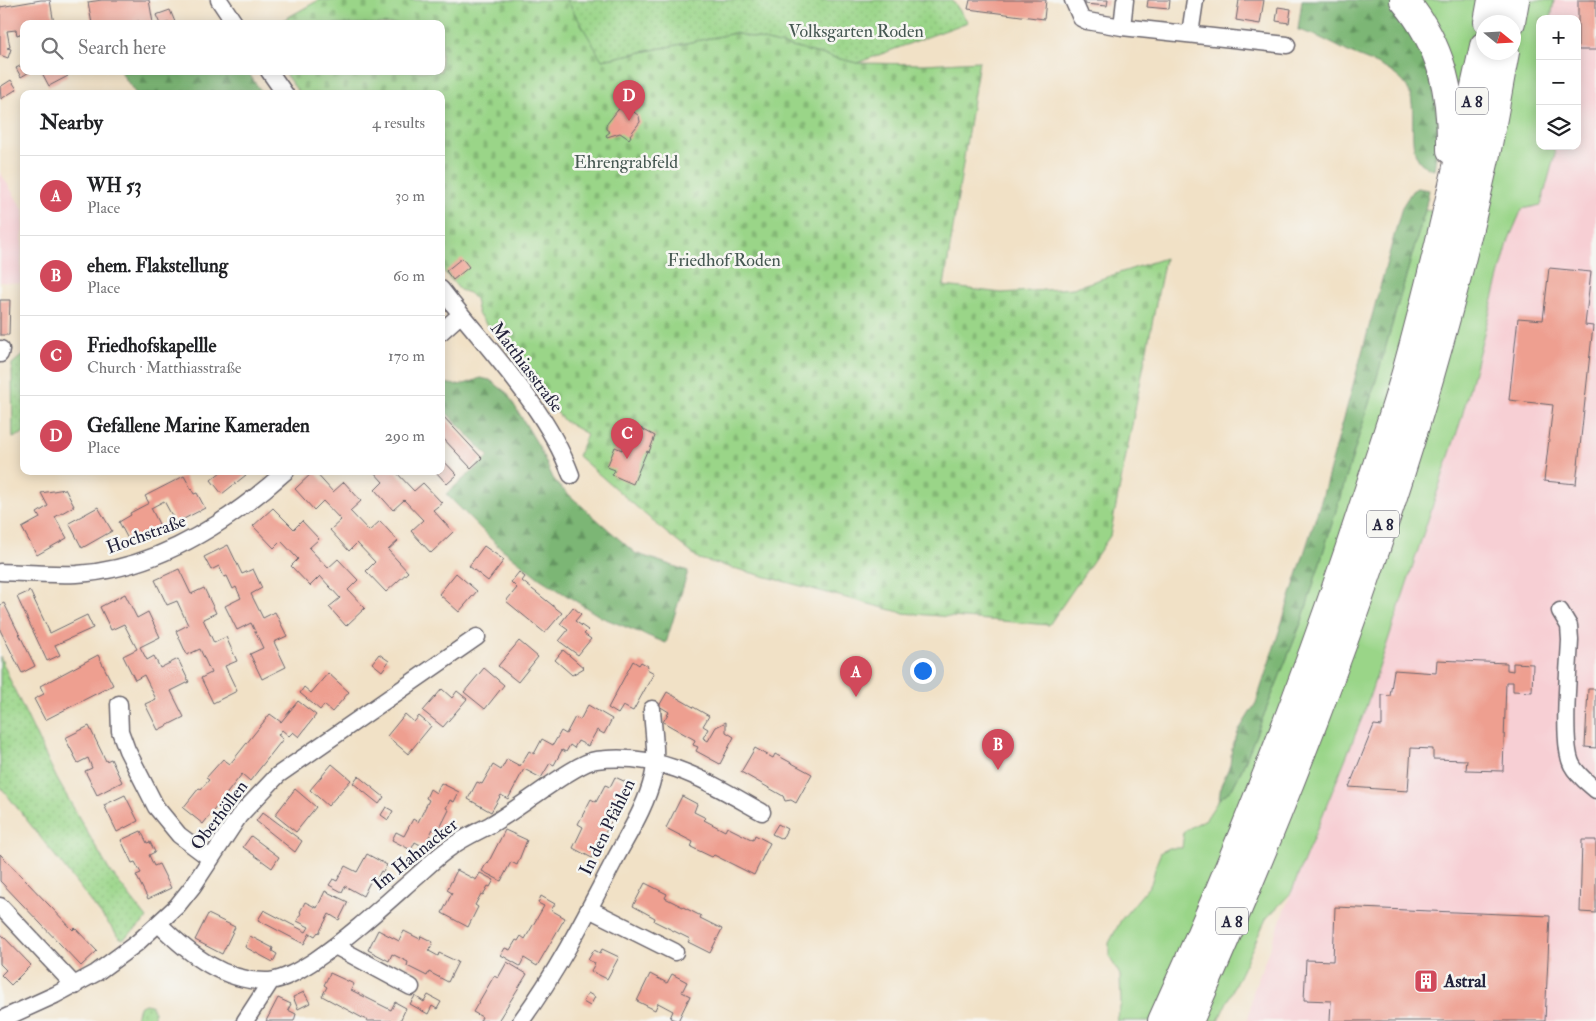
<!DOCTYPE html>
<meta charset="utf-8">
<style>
:root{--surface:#fff;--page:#f2f2f2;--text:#202124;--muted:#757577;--line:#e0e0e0;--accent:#d1495b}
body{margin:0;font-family:"IM FELL Double Pica",serif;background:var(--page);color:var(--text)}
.controls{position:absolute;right:15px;top:15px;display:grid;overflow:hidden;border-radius:10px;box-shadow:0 2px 12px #0003}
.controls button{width:45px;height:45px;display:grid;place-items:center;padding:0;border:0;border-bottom:1px solid var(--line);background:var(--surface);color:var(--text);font:25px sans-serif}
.compass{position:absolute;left:1476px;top:15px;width:45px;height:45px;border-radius:50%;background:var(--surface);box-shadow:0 2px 12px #0003;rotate:108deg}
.you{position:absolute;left:922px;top:670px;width:18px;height:18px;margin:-12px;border:4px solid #fff;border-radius:50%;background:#1a73e8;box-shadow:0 0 0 8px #1a73e833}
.badge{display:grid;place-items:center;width:32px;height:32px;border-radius:50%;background:var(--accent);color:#fff;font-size:16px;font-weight:700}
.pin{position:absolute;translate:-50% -41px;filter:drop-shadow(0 1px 2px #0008)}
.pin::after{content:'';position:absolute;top:26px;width:18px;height:15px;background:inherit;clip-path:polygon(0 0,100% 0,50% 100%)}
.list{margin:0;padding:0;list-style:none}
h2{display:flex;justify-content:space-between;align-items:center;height:65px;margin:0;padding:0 20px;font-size:21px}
h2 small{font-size:16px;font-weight:400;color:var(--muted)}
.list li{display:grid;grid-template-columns:32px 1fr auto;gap:15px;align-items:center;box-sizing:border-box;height:80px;padding:0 20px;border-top:1px solid var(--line)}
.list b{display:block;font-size:19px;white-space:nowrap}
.list p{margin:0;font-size:16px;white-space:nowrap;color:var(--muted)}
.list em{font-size:16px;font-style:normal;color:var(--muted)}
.icon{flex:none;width:28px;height:28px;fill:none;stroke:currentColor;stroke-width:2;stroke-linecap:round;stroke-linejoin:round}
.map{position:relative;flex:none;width:1596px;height:1021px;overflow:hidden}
.search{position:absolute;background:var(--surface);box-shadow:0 2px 12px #0003;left:20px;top:20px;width:425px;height:55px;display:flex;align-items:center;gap:12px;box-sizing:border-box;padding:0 18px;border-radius:10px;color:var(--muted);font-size:19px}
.panel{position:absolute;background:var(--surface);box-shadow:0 2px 12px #0003;left:20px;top:90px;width:425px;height:385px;border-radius:10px}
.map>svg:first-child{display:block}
</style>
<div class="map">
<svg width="1596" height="1021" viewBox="0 0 1596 1021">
<defs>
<pattern id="forest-firs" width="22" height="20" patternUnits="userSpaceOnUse" patternTransform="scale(1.25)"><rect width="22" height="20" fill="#7bb674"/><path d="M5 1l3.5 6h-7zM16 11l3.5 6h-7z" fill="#649460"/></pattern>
<pattern id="cemetery-stones" width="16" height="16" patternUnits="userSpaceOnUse" patternTransform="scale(1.25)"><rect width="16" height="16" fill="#9ad588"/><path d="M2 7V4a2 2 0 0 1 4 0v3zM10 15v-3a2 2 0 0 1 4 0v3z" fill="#84b776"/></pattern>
<pattern id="park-dots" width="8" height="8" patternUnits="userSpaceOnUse" patternTransform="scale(1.25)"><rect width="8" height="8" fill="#9ad588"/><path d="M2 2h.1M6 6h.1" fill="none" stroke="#84b776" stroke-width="1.8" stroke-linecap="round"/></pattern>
</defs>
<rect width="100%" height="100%" fill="#f6f6f2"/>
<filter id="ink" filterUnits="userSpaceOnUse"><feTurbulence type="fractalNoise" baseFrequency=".02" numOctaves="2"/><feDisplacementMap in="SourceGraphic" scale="10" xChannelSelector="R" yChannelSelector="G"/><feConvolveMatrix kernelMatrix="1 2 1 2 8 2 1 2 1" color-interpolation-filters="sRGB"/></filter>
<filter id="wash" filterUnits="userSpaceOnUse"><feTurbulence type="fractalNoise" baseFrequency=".0096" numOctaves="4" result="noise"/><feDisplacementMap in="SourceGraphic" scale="20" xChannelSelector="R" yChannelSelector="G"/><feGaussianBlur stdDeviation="1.12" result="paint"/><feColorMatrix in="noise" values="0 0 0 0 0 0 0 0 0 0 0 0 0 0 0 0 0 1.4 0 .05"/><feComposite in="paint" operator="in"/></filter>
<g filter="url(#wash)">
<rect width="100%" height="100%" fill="#f1e1c6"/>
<path fill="#f7cfd4" d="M1554,0H1596V1021H1248L1253,991L1291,893L1364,713L1461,420L1509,239L1522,209L1555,154L1553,146H1577V19H1551Z
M0,172L24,211L20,283L0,282Z"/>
<path fill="#9ad588" stroke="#5e7c62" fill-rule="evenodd" d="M1391,0H1554L1551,19H1540V146H1553L1555,154L1541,205L1522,209L1509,239L1461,420L1364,713L1291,893L1266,919L1218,1021H1117L1121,1003L1120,975L1109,956V943L1121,920L1151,884L1157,862L1161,852L1168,848H1182L1184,831L1206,819L1219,799L1232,789L1242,769L1302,621L1377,377L1425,210L1485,222L1497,165L1438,153L1439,134ZM1484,22H1514V52H1484Z"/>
<path fill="url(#forest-firs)" stroke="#4e6c58" d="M1302,0H1391L1413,30L1430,67L1439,134L1434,170C1396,160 1425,106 1404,83C1390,67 1368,61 1350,53C1333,44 1317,35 1298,30Z
M120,71H247L263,94H136Z
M1417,188L1429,190L1425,210L1377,377L1302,621L1242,769L1232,789L1219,799L1221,785L1230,765L1232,748L1239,730L1256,703L1322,498L1402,207L1412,191Z
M480,378L490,380L507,393L538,445L553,478L559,486L635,553L688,571L666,643L601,617L539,578L496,544L446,494L489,457L441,407V381C456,388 467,384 480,378Z"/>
<path fill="url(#cemetery-stones)" stroke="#5e7c62" d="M319,0H567L603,60L735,33L857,63L924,64L979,61L944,286L1002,293L1073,288L1165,258L1110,536L1049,625L903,613L699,559L663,530L578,456L587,434L564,421L478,314L475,299L469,293L460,290L441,268V94H300L283,71H441V24H276Z"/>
<path fill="url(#park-dots)" stroke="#5e7c62" d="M567,0H952L968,22L857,63L735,33L602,60Z
M24,354V433L13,438L12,364Z
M0,656L13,687L57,779L109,870L147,918L143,923L123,939L119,937L0,786Z
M145,1004L151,1005L154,1011V1021H135L139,1007Z"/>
<g id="blocks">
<path fill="#ee9f90" d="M41,0H50L54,24H24L23,33L17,35L16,30L7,31L10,47L7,48L11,49L8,58L0,55V7Z
M102,0H149L153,23L139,24V21L121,24H92L88,2Z
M970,0H1046L1044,19L968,9Z
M1085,0H1108L1107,6L1085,4Z
M1148,0H1170L1169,9L1147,7Z
M1239,0H1264L1260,24L1236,20Z
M1578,0H1596V50H1578Z
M1278,7L1291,9L1289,23L1276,21Z
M170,10L175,22L160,24L156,15Z
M24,64V71H31L21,77L16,68Z
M41,71H65L68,76L49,86Z
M11,80L17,89L1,99L0,87Z
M625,105L639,116L640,122L630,135L631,136L629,139L620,133L607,137L606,135L610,132L606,129V125L621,106Z
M462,258L469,267L453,280L446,271Z
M1549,268L1591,272L1585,325L1593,326L1576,484L1544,481L1553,405L1509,400L1518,318L1543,320Z
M0,300H10L9,335H0Z
M441,414L482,458L471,468L441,436Z
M633,424L655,436L649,452L647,451L633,484L612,475L615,470L607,467L615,447L622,450Z
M441,458L457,475L447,484L435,471H441Z
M222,471H251L222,494L211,480Z
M314,471L333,492L344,482L361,501L350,511L369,531L380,521L398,541L388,550L408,572L386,592L366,571L375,562L357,543L349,551L330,530L341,520L323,501L314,510L295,489Z
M373,471H395L414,491L423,483L442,503L433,510L453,532L431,553L411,531L423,520L404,500L393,510L375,490L383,482Z
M184,476L194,494L197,493L205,508L176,523L164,501L151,508L160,526L129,541L119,522L131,515L130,513L149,503L145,496Z
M65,489L74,506L55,517L67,538L37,555L22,528L40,518L37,513L48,506L41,493Z
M98,507L112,531L82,548L69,523Z
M273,508L294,529L302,521L319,539L309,548L328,568L338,559L358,580L348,590L365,608L346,626L329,607L340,598L320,576L310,586L291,566L298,559L281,541L274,548L253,526Z
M228,545L242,574L253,569L262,588L251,594L263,618L275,612L287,636L274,642L286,667L262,679L250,654L263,648L251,623L237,630L225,606L241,598L236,587L233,589L227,576L224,577L219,566L211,570L204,557Z
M484,546L504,560L488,581L469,566Z
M179,569L191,594L204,588L216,613L203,619L214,643L226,637L237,661L225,666L237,691L213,703L201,678L211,673L200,649L187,655L176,631L188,625L177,601L167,605L155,580Z
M519,572L525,577L522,581L562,613L545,633L506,601L517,588L511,582Z
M456,573L477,591L459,612L439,594Z
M30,591L50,633L87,615L93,628L55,645L60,655L47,661L17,597Z
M125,594L137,618L148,612L160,637L140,647L147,660L154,656L160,668L178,659L189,682L171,691L184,717L158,730L145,704L156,699L144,675L135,680L123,656L137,649L124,624L111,630L100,607Z
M4,603L35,666L22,673L0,630V605Z
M573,607L581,614L575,621L588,630L584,634L591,639L578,655L559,641L568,630L560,624Z
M519,641L538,657L518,682L498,666Z
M563,650L584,668L572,675L555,660Z
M379,654L389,661L382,671L372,663Z
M98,655L113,685L45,720L34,699L44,694L40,686Z
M1437,660L1507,663V670L1513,671V663L1533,664L1532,692L1513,691V682H1506L1503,771L1466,770L1467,760L1433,759V749L1411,748L1408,791L1349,787L1374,725L1382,726V695L1390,696L1394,670L1436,673Z
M633,661L639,665L641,662L648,666L647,669L654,673L633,711L623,706L618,714L608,708Z
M484,668L504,685L485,709L464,692Z
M328,673L349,692L332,712L324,705L320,710L300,693L304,687L311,693Z
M442,689L452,698L457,691L467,699L443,727L423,711Z
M1588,689H1596V748L1585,747Z
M667,692L709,716L703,726L708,729L703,738L708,741L716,727L726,722V732L734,737L720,764L696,751L698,747L693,745L695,740L663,722L669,712L659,706Z
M298,701L316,715L299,737L293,732L289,736L282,730L278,735L283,739L250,781L242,774L203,824L183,808L199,788L201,789L209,780L206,778L223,759L230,764L270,714L281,722Z
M588,705L612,719L604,734L597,730L588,746L578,741L574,748L570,745L566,752L562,750L554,765L550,763L541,778L524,769L508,799L501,795L491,812L468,799L477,782L482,784L493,765L501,770L507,759L520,766L529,751L534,754L542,739L553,745L561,731L566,734L575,717L580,720Z
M405,714L414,722L419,716L431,726L408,754L387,736Z
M89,726L106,761L111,759L122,782L97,795L85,771L92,768L88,758L78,763L65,738Z
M755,748L773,758L775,754L812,774L796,803L791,800L785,801L783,796L741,772Z
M332,764L351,780L328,806L310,790Z
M358,776L384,797L379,804L353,783Z
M615,777L628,783L622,794L625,795L592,858L573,848L583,827L578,824L591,799L596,802L605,785L610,787Z
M441,783L459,792L454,802L450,800L446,808L449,810L438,832L433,829L424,847L415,842L411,850L392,840L396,832L404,836L413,819L418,822L429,800L426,798L430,789L436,793Z
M295,789L316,807L296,832L275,815Z
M125,795L138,821L117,832L104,805Z
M682,796L697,804L694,812L706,818L704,820L725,831L727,827L753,840L755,835L770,843L754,875L714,855L712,857L691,847L693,842L666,828Z
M386,807L393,811L388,820L381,815Z
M263,812L302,841L295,852L256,821Z
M778,824L787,829L782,839L772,834Z
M505,830L527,840L517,865L511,862L501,881L482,871L487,862L488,863Z
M141,831L147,843L150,842L155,852L149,855L154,866L159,864L171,888L148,899L136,875L141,873L135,862L132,863L121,840Z
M251,836L279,857L272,868L243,847Z
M1582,840H1596V913L1580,912Z
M0,854L73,930L75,928L97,951L81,966L0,881Z
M367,854L387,865L383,872L381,871L375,882L371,880L363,896L345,886L342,892L329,885L333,879L337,881L345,866L357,872Z
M457,870L476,880L480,873L494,880L490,887L488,886L483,895L481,894L475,905L478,907L468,927L442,913L452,893L447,890Z
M645,883L667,894L665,898L701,916L700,918L722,929L710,953L688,942L690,939L654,921L655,918L633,906Z
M325,891L348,902L339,920L329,914L319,933L318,932L315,936L310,933L304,944L258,920L264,910L306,932L309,927L297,921L301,913L300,912L305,902L317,908Z
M541,896L555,904L551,910L565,918L537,966L524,958L520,966L501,955L505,948L510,950L516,940L518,941L521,936L525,939L544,906L538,903Z
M1335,907L1550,916L1545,1021H1330L1331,1001L1304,1000L1306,960L1333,961Z
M208,914L235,927L222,954L195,940Z
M378,930L399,941L404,931L420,939L421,936L433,942L429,951L438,956L439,953L458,962L448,982L429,972L427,976L407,966L408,962L392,954L389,961L368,950Z
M0,933L31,965L11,985L1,975L6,970L0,964Z
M250,936L273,948L272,951L277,954L273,962L245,947Z
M602,949L619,957L607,979L591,971L595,963L588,960L594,950L600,953Z
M507,962L527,974L498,1021H480L482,1017L473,1012L494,976L498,978Z
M330,973L354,984L351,990L391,1010L395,1002L406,1008L400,1021H368L322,996L327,987L324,985Z
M650,974L667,983L672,974L687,982L682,992L690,996L678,1021L670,1018L673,1011L658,1003L655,1010L637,1001Z
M304,992L310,1003L298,1009L293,997Z
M588,993L595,997L590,1006L583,1002Z
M428,995L441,1002L437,1009L432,1006L428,1014L410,1004L415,996L424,1002Z
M278,998L291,1004L288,1010L296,1014L294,1021H266Z"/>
</g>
</g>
<g filter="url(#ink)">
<use href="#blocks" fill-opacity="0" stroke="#6a656c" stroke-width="1"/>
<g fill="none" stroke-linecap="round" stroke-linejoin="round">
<g stroke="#6a656c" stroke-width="19">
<path id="minor" d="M219,0L235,24
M1073,0L1081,18L1087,21L1122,27L1287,45
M1122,27L1125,0
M1190,34L1195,0
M269,71L285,94
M441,289C486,348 545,405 571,475
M441,332L460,315
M0,354L1,349
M0,572C25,573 51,575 77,574C157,569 228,523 286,471
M1560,611L1569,626L1570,640C1569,666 1561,744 1572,765C1577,775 1588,783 1596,790
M119,704L120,731L127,750L156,807L179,835L211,859
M0,906L75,986
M589,909L675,952
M159,924C189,954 225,983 270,981C286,979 301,969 314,961C352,935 385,904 419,874C429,865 439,855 451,847C463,838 477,832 490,825C504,817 518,807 531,798C546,788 580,762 596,760C661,751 708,782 762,812
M335,946L411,987
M0,1020L55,995L96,973L137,943L177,906L193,886L239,816L278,775L477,637
M245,1021L271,981
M521,1021C557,972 585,917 613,863C627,836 646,807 653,777C658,756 653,731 652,709"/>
</g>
<g stroke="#6a656c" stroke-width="30">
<path id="motorway" d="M1404,0C1442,45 1452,93 1451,150
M1488,22L1492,0
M1511,22L1515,0
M1162,1021C1232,868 1295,710 1349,550C1368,491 1389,432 1406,373C1436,265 1460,155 1484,46
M1189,1021C1312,745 1419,459 1484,163C1492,127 1498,89 1505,52"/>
</g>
<use href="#minor" stroke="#fff" stroke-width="16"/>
<use href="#motorway" stroke="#fff" stroke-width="28"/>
</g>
</g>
<defs>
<g id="building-square" transform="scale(1.25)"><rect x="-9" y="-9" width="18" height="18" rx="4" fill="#d1495b" stroke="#f6f6f2"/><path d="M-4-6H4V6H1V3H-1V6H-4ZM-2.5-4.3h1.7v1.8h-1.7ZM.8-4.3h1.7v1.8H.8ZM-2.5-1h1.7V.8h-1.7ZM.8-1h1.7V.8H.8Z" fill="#fff"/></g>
</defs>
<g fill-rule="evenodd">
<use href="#building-square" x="1426" y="981"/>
</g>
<g text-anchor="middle" stroke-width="5" stroke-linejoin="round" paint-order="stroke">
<g fill="#f6f6f2" stroke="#626272" stroke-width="1">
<rect x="1456" y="87.5" width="32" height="27" rx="4"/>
<rect x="1367" y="510.5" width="32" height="27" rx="4"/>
<rect x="1216" y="907.5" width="32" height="27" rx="4"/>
</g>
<g font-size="16" font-weight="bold" fill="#22223b">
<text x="1472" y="107">A 8</text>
<text x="1383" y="530">A 8</text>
<text x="1232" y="927">A 8</text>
</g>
<g font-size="18" fill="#465852" stroke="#f6f6f2">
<text x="856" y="37">Volksgarten Roden</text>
<text x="626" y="168">Ehrengrabfeld</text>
<text x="724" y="266">Friedhof Roden</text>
</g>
<g font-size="18" fill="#22223b" stroke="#f6f6f2">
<text transform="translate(527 367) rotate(53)" y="6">Matthiasstraße</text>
<text transform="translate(146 534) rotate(-20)" y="6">Hochstraße</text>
<text transform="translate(219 815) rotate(-53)" y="6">Oberhöllen</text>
<text transform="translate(607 827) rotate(-64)" y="6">In den Pfählen</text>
<text transform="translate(415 854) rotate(-39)" y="6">Im Hahnacker</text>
</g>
<g font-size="18" font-weight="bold" fill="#22223b" stroke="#f6f6f2" text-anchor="start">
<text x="1444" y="987">Astral</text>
</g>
</g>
</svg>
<div class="controls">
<button>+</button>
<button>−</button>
<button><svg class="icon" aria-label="layers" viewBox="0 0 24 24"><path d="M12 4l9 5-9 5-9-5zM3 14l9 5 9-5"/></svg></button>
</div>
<svg class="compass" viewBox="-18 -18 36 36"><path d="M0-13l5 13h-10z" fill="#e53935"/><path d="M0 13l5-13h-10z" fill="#757577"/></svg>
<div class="you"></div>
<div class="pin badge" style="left:856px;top:697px">A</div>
<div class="pin badge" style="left:998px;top:770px">B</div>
<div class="pin badge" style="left:627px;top:459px">C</div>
<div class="pin badge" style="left:629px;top:121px">D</div>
<div class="search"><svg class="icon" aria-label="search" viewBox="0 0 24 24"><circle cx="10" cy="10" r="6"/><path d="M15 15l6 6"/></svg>Search here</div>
<section class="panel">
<h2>Nearby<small>4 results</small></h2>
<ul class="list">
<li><span class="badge">A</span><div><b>WH 53</b><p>Place</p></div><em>30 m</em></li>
<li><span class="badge">B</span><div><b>ehem. Flakstellung</b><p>Place</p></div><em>60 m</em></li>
<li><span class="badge">C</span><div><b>Friedhofskapellle</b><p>Church · Matthiasstraße</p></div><em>170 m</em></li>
<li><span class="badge">D</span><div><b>Gefallene Marine Kameraden</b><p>Place</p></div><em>290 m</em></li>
</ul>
</section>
</div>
